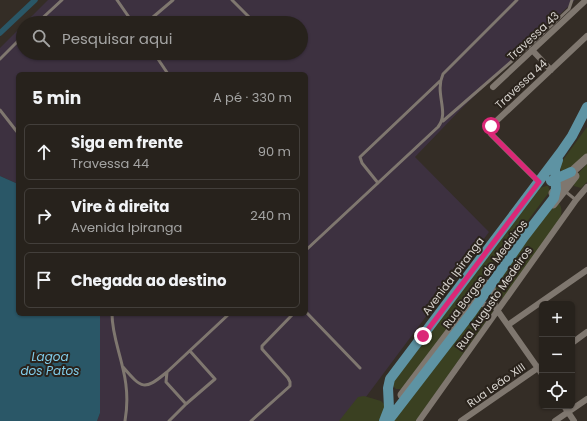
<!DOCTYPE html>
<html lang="pt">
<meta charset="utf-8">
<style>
:root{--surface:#27221c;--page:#2f2a25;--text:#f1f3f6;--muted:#a4a4a3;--line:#433f3b}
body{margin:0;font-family:Poppins,sans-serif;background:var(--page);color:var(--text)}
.controls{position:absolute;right:12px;bottom:12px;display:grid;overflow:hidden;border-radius:6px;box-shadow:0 1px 3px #0004}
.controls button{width:36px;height:36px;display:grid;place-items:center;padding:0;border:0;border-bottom:1px solid var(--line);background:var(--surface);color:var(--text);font:20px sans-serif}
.stop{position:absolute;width:12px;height:12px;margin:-9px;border:3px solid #db2777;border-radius:50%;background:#fff}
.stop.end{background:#db2777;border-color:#fff;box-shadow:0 1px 4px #0008}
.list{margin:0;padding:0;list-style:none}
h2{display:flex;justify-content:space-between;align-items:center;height:52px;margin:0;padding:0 16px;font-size:17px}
h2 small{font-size:13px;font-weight:400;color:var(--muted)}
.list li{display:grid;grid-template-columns:26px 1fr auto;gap:12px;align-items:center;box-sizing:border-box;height:56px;margin:0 8px 8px;padding:0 8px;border:1px solid var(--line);border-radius:6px}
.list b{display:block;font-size:15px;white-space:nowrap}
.list p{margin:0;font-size:13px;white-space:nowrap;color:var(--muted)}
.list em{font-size:13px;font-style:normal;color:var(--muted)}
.icon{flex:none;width:22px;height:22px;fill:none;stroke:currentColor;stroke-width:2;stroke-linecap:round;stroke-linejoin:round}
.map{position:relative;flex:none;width:587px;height:421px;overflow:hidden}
.search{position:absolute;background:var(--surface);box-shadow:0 1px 3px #0004;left:16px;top:16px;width:292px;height:44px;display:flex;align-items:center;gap:10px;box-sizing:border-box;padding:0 14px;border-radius:22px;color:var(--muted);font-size:15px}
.panel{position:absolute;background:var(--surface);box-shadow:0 1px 3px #0004;left:16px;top:72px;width:292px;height:244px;border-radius:6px}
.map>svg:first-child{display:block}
</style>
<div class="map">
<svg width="587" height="421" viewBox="0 0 587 421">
<rect width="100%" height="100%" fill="#342d26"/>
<path fill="#3d3140" d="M48,0H575L462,108L415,157L489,232L348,421H97L100,413L99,314H306V74H18V184L0,176V48L23,25V53H301V23H25Z"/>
<path fill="#3a4021" d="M587,127V154L565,172L561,171L560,164Z
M587,164V182L581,188L574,186L575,177Z
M546,186H548L550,191L402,389H396L393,386V382L540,188Z
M556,201C563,205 562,213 560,219L505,298H502L495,288V283Z
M481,306L491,309L493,311L416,421H392Z
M364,396L381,401L384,404V411L379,421H339L358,397Z"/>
<path fill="#2a5767" d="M0,176L18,184V314H100V413L97,421H0Z"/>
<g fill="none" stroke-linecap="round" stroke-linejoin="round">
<path stroke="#2a5767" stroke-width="5.5" d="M0,33L35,0"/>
<path stroke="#7f776f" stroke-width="3" d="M117,0L133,23
M232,0L253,21
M37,23L62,0
M146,23L173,0
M154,53L168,74
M0,59L23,36
M0,110L18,133
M443,121L535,41L569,9L572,0
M378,183L362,163L360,157L440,81
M566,192L576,200
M306,250L438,127C450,112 434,94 443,74L517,0
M306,312L360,368
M112,314C112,333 119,350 123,369C127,385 128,404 125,421
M123,367C142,389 144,391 167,372
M186,404L215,379L190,351
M169,421L186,404L166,382L167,372L229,314
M251,421L290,386V382L288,378L262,349V346L293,314"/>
<path stroke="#7f776f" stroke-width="6" d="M532,50L551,70
M493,87L586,0
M539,182L491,134L489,130L491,126L587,36
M492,283L495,307L542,374
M478,303L495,307
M508,325L587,270
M572,343L587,332
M564,406L574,421
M419,421L576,200L587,187
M461,421L542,365
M555,421L587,399"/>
<path stroke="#7f776f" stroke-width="9" d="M553,193L567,176L587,158
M553,204L575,176
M402,395L486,284"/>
<path stroke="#5e93a3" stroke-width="10" d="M551,181L571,172
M384,421L389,408L388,388L390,379L561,152L572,136L587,107
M388,421L472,312L524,237L554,198L556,189L555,169L558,160"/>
</g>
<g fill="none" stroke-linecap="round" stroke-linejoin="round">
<path stroke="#db2777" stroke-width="5" d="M423,336L539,182L491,134L489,130L491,126"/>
</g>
<g text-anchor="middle" stroke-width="4" stroke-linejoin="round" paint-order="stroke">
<g font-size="11" fill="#d7d3ce" stroke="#2a231c">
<text transform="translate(533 36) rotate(-43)" y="4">Travessa 43</text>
<text transform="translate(521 84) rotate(-43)" y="4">Travessa 44</text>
<text transform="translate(485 274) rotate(-53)" y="4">Rua Borges de Medeiros</text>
<text transform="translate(453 276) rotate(-53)" y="4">Avenida Ipiranga</text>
<text transform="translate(494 298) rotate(-55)" y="4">Rua Augusto Medeiros</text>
<text transform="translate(496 385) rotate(-35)" y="4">Rua Leão XIII</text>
</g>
<g font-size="12" font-style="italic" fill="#81cdeb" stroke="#2a231c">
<text x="50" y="361">Lagoa<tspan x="50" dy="14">dos Patos</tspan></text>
</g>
</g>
</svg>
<div class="controls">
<button>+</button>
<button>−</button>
<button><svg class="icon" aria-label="locate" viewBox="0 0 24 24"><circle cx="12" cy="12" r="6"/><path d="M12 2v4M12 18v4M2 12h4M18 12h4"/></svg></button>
</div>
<div class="stop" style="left:491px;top:126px"></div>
<div class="stop end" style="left:423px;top:336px"></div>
<div class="search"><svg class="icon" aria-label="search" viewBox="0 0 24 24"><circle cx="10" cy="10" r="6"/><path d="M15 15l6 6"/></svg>Pesquisar aqui</div>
<section class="panel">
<h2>5 min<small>A pé · 330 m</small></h2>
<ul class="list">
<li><svg class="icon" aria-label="ahead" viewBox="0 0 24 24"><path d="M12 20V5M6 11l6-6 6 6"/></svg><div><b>Siga em frente</b><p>Travessa 44</p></div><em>90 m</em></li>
<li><svg class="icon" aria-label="right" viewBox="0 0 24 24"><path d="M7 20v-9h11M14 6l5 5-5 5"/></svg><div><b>Vire à direita</b><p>Avenida Ipiranga</p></div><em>240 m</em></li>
<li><svg class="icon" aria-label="arrive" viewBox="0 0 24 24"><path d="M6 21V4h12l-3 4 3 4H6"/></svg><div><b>Chegada ao destino</b></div></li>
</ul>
</section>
</div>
